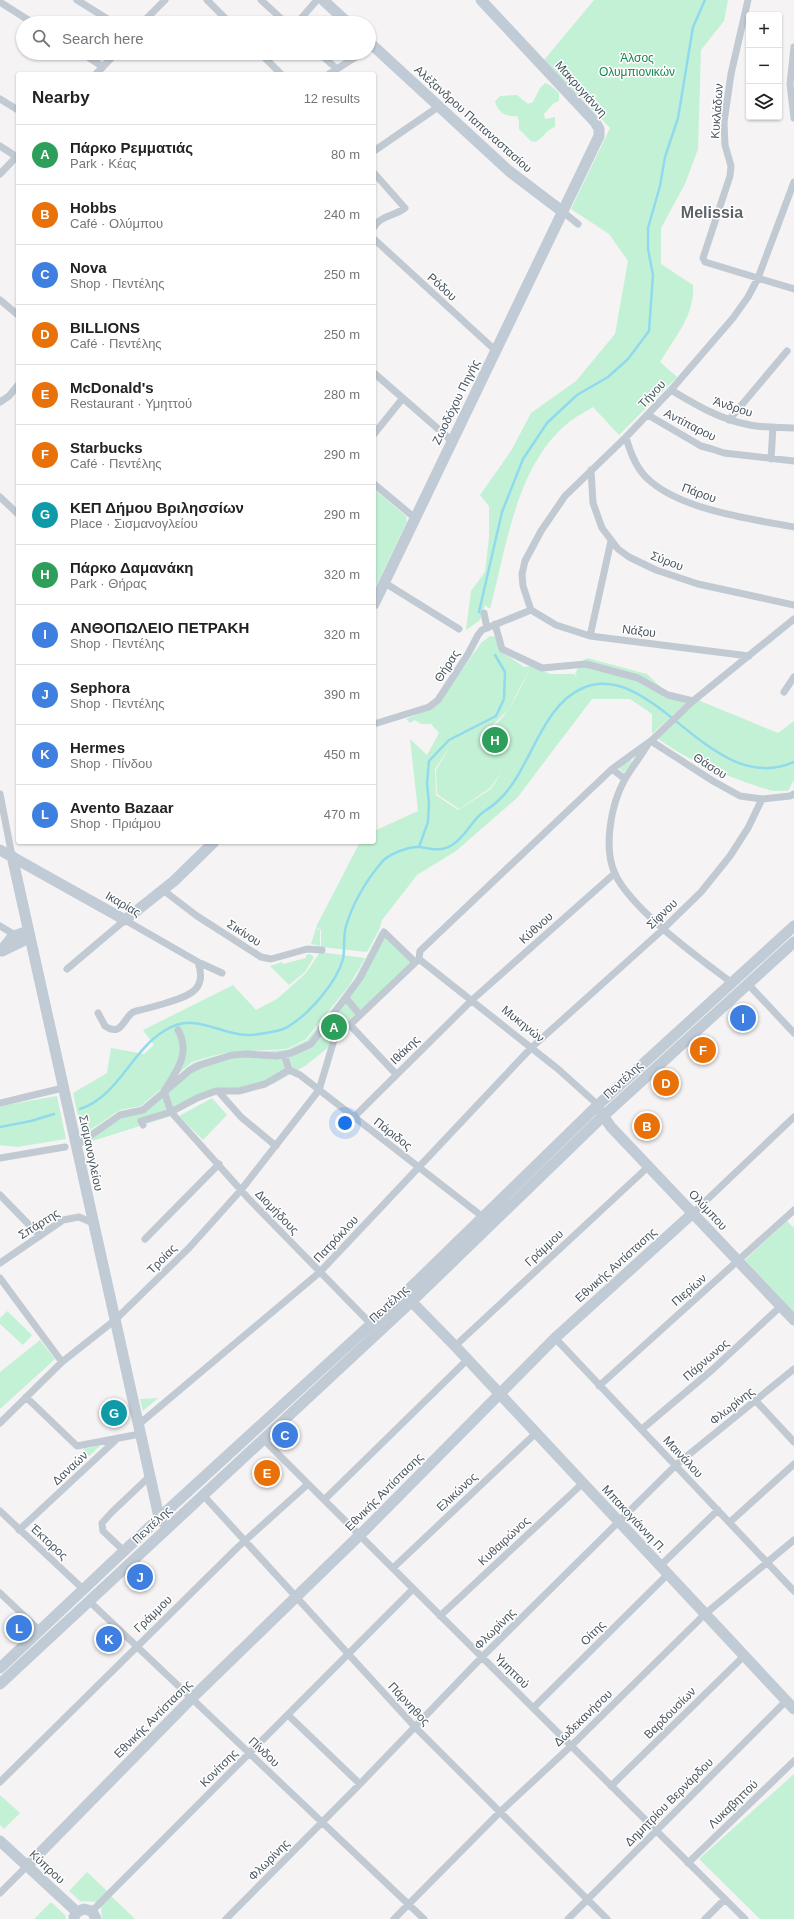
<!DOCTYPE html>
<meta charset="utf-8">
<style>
:root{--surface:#fff;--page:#f6f6f6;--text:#222;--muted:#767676;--line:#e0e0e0;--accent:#7c3aed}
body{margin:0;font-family:Helvetica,sans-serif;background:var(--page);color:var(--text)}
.controls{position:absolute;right:12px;top:12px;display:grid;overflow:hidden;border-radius:4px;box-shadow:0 1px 3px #0004}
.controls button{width:36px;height:36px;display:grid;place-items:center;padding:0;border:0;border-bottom:1px solid var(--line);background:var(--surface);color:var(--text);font:20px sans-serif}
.you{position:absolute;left:345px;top:1123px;width:14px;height:14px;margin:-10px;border:3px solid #fff;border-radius:50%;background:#1a73e8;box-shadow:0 0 0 6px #1a73e833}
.badge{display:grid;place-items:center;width:26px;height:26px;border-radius:50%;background:var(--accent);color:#fff;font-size:13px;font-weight:700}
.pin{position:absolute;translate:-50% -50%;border:2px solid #fff;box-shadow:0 1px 4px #0006}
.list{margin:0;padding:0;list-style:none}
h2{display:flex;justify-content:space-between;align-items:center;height:52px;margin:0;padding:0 16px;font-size:17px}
h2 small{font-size:13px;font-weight:400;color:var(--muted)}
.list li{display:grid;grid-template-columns:26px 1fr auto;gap:12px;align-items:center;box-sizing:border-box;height:60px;padding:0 16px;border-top:1px solid var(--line)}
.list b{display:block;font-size:15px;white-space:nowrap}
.list p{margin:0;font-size:13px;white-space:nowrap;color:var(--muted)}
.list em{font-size:13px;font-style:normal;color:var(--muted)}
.icon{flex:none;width:22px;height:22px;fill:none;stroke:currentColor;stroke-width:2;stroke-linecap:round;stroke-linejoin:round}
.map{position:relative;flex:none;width:794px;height:1919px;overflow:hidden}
.search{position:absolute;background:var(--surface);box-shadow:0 1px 3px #0004;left:16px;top:16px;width:360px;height:44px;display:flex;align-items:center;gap:10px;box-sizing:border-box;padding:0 14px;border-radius:22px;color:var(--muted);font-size:15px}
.panel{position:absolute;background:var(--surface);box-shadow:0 1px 3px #0004;left:16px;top:72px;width:360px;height:772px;border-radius:4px}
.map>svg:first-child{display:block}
</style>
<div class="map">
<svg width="794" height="1919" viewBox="0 0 794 1919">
<rect width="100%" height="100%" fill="#f5f3f3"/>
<path fill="#c3f1d5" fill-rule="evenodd" d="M594,0H728L724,21L701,50L698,149L685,184L661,228V264L693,285C695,315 675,337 660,362L677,377L619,435L593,407C585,412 575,417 568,423C516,465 506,549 490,609L485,605L480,620L466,630L471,591L485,572L489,537V506L480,495L511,451L531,413L576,381L615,334L628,261L609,234L571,209L610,128L544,60Z
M545,83L550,85L559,93V101L554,103L544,114L545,119L555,117V127C546,130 544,137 536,142L531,141L519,129V121L517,116C506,117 498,113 495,101L500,96L517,95L528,104L533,102L540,88Z
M374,489L406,516L407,522L374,590Z
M490,636L498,637L502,652L524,667L531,666L509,709L485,733L472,739C506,726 516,697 531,666L550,674H574L578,680L575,674L581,662L587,658L647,674L666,692V697L686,703L652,734V714L630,699H592L517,798L456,851L417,875L382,920L379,930L367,952L321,947V930L316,927L360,842H374V831L418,811L410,739L427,755L439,733L431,724H421L415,720L410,723L406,719L430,709L440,701L481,643ZM450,747L436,770L437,794L459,809L490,788L502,772L491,789L458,810L436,795L435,769Z
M698,700L778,733L794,721V780L788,791C782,790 775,792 769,790C730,778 690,762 657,738Z
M630,759L632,761L624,773L619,768Z
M316,928L320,930V946L311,944Z
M380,931L414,965L330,1046L305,1066L273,1084L244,1093L213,1094L168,1117L80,1145L82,1136L120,1111L142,1107L193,1063L212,1057L233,1053L287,1050L307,1040L351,986Z
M320,952L365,958L349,986L306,1039L287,1049L233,1052L212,1056L192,1062L141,1106L120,1110L82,1135L73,1093L107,1073L111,1048L144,1054L154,1045L143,1030L233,985L256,1010L277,999L306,973Z
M310,954L314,957L305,972L289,985L270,966L282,962L283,964L306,958V955Z
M57,1096L66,1139L17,1147L0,1145V1106Z
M212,1098L227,1115L203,1140L179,1116Z
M787,1221L794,1228V1312L745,1260Z
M7,1311L32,1335L23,1345L0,1324V1318Z
M40,1340L55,1359L0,1409V1372Z
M158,1398L143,1411L140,1399Z
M101,1445L89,1456L83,1449Z
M794,1774V1919H760L699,1859Z
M0,1795L20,1813L4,1829L0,1825Z
M87,1872L108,1892L98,1902L80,1901L69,1891Z
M111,1896L135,1919H102L101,1906Z
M51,1902L65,1915L66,1919H34Z"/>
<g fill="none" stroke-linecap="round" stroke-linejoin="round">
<path stroke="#90daee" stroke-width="2.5" d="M479,612L502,512L523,459L547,423L577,395L608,377L628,359L649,331L653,275L648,249V228L660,186L665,157L678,118L693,27L705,0
M419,847L428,822L429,803L427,784L429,761L449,740L496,716L504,699L505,672L495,655
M80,1109C118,1097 131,1051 164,1031C195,1011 217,1034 247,1035C256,1035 267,1033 276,1031C281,1030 285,1029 289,1026C309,1014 337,982 343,959C345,949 343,936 346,926C353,903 366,881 381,863C388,854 409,846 420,847C432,849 441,852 452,845C465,837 471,822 482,813C487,809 493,806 498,801C531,771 540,706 583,688C654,658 711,799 794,762
M0,1127L31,1121L54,1114"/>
<path stroke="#c1cad2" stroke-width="7" d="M77,0L114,23
M207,0L230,23
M261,0L286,23
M748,0L731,74L724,122L725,145L731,166L730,176L703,258L705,262L794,289
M0,2L33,23
M142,23L165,0
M297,23L317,0
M794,47L790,84L794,118
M82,53L103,67
M260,53L281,74
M319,53L337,69
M96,74L116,53
M329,74L362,53
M0,99L18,110
M0,146L17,157
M374,151L438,107
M374,173L405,208C395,216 380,216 374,227
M0,174L18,155
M563,212L578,224
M374,239L495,350
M0,300L18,315
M374,373L452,441
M671,390C696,405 721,420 750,425C764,428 780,427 794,428
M0,402L9,396L18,385
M648,415L701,446L712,449L724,453L794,461
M729,420L787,351
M374,434L403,398
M626,437C630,452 637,470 649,480C682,510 751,519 794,527
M771,459L773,427
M591,470L593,503L602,528L618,549L629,557L656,570L698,584L794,605
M374,484L415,518
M0,497L18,514
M385,583L459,629
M531,610L523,586L522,574L525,561L541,531L565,496L626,437L671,390L733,318L748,297L758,278L794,182
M531,610L556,625L590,636L749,656
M484,613L487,628
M495,624L502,649L542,668L586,664L638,678L668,695L693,701
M590,636L611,541
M784,692L794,677
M374,724L429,707L438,700L468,654L478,635L482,630L531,610
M651,741L713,781L740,796L762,799L790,796L794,794
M648,744C641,756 632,767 625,779C611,804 603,847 615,874C633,911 698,957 732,983
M612,769L625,779
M0,794L12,856
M163,890L197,916L261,957L271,959L307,949L322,950
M0,926L15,935
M419,959L558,1069L598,1105
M67,969L125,920L198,962L222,973
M748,984L794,1033
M346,998L360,1015
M98,1013L105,1026C123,1039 124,1013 136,1011C146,1009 156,1006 166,1003C188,996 208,991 198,962
M350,1025L396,1074
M321,1028L334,1040
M178,1030C191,1053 177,1071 164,1091L171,1112L248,1198L371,1324
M284,1054L289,1070
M289,1070L300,1075L483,1217
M218,1091L241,1117L276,1146
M0,1103L63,1088
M354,1117L472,1000L615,873
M143,1125L141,1121L171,1112L197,1098L216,1091H239L265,1084L289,1070
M76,1146L120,1115L143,1110L190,1070L200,1065L232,1055L247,1054L276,1056L291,1053L311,1044L360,978L384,932L415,962
M0,1158L65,1147
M0,1195L40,1236
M693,1213L794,1117
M145,1239L219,1164
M0,1263L63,1220L79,1217L93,1223
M0,1278L62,1362
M555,1338L794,1591
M455,1346L649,1166
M599,1386L794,1210
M26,1397L77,1446L140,1434
M756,1401L794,1442
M0,1423L62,1362L115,1320L189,1248L241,1190L319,1090L334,1040L419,959L420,951L612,769L652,740L693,701L794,619
M138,1425L320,1272L531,1048L659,933L701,892L730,856L748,828L762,799
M642,1429L712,1370L781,1306
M263,1439L745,1919
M203,1495L415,1727L607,1919
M324,1500L468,1359
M0,1511L83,1589
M730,1522L794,1464
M19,1530L118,1438
M124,1551L103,1531L102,1523L112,1512L150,1476
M660,1566L718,1510
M393,1568L536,1433
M0,1593L39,1630
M89,1601L424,1919
M440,1616L583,1483
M533,1708L668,1574
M288,1715L360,1784
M0,1782L238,1547L308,1484
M611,1786L744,1656
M688,1863L794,1761
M0,1893L27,1866
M92,1911L413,1589
M226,1919L360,1784L482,1657L676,1465L794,1369
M394,1919L500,1812L571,1746L705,1614L794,1540
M568,1919L786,1701
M705,1919L725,1899"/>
<path stroke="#c1cbd6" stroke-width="11" d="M323,0L348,23
M369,42L509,171L563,212
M374,604L599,136V129L595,122L481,0
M0,850L125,920L174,881L214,842
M12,856L157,1508L159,1518L162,1522
M2,950L12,937L28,931
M2,951L29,938
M600,1111L611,1127L794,1320
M407,1297L455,1346L794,1709
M0,1668L159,1518L404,1294L598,1105L794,926
M0,1684L411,1302L599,1120L794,942
M0,1841L77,1912
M27,1866L192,1698L366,1529L555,1338L693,1213
M74,1917L77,1912L84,1909L92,1911L96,1919"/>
</g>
<g text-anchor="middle" stroke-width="3" stroke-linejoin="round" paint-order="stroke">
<g font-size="12" fill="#17864f" stroke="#fff">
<text x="637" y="62">Άλσος<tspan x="637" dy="14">Ολυμπιονικών</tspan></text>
</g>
<g font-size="12" fill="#4a5661" stroke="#fff">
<text transform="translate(581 89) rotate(48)" y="4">Μακρυγιάννη</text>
<text transform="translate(717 111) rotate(-86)" y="4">Κυκλάδων</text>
<text transform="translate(473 119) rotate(42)" y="4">Αλέξανδρου Παπαναστασίου</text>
<text transform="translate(442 287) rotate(42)" y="4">Ρόδου</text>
<text transform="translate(652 394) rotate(-47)" y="4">Τήνου</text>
<text transform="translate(456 402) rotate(-64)" y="4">Ζωοδόχου Πηγής</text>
<text transform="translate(733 407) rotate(18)" y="4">Άνδρου</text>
<text transform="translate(690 425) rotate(27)" y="4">Αντίπαρου</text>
<text transform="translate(699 493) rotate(20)" y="4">Πάρου</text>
<text transform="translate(667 561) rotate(21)" y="4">Σύρου</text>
<text transform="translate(639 631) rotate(7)" y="4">Νάξου</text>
<text transform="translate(447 666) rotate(-57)" y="4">Θήρας</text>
<text transform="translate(710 766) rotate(32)" y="4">Θάσου</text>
<text transform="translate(123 904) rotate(30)" y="4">Ικαρίας</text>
<text transform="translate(662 914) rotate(-44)" y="4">Σίφνου</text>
<text transform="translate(536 928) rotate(-42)" y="4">Κύθνου</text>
<text transform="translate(244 933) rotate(33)" y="4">Σικίνου</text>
<text transform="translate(523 1024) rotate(39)" y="4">Μυκηνών</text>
<text transform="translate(405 1050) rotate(-44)" y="4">Ιθάκης</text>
<text transform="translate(623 1080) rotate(-43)" y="4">Πεντέλης</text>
<text transform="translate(393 1134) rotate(38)" y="4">Πάριδος</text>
<text transform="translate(91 1153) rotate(78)" y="4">Σισμανογλείου</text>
<text transform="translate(708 1210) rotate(47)" y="4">Ολύμπου</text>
<text transform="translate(277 1212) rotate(46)" y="4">Διομήδους</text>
<text transform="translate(39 1224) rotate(-32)" y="4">Σπάρτης</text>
<text transform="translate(336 1239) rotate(-47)" y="4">Πατρόκλου</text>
<text transform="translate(544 1248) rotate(-43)" y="4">Γράμμου</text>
<text transform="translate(162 1259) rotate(-45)" y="4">Τροίας</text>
<text transform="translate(616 1265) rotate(-42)" y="4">Εθνικής Αντίστασης</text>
<text transform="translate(689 1290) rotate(-41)" y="4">Πιερίων</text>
<text transform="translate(389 1304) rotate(-43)" y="4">Πεντέλης</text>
<text transform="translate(706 1360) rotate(-41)" y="4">Πάρνωνος</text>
<text transform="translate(732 1406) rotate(-38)" y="4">Φλωρίνης</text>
<text transform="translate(683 1457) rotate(47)" y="4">Μαινάλου</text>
<text transform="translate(70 1468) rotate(-43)" y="4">Δαναών</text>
<text transform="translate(384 1492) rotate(-45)" y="4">Εθνικής Αντίστασης</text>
<text transform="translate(457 1492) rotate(-43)" y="4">Ελικώνος</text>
<text transform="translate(634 1519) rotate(47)" y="4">Μπακογιάννη Π.</text>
<text transform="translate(152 1525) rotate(-43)" y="4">Πεντέλης</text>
<text transform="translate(504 1541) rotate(-43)" y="4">Κυθαιρώνος</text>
<text transform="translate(49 1542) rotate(43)" y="4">Έκτορος</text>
<text transform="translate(153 1614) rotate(-44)" y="4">Γράμμου</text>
<text transform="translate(495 1629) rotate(-45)" y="4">Φλωρίνης</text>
<text transform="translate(593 1633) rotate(-45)" y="4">Οίτης</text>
<text transform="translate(512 1671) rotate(45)" y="4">Υμηττού</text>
<text transform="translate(409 1704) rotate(47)" y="4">Πάρνηθος</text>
<text transform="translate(670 1713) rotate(-45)" y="4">Βαρδουσίων</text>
<text transform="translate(583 1718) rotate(-44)" y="4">Δωδεκανήσου</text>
<text transform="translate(153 1719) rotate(-45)" y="4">Εθνικής Αντίστασης</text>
<text transform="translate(264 1752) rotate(43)" y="4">Πίνδου</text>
<text transform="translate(219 1768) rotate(-45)" y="4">Κονίτσης</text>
<text transform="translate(669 1802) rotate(-45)" y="4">Δημητρίου Βερνάρδου</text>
<text transform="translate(733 1804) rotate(-44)" y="4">Λυκαβηττού</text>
<text transform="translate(269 1860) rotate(-45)" y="4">Φλωρίνης</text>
<text transform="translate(47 1867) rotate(43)" y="4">Κύπρου</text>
</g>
<g font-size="16" font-weight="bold" fill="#5f6368" stroke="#fff">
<text x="712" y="218">Melissia</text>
</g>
</g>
</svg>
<div class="controls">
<button>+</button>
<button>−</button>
<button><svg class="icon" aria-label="layers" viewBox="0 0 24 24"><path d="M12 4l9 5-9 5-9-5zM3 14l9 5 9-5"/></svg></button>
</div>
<div class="you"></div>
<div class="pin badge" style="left:334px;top:1027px;background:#2e9e5b">A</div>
<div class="pin badge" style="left:647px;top:1126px;background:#e8710a">B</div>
<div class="pin badge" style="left:285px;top:1435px;background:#3f7fe0">C</div>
<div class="pin badge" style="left:666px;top:1083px;background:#e8710a">D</div>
<div class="pin badge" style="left:267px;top:1473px;background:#e8710a">E</div>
<div class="pin badge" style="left:703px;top:1050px;background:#e8710a">F</div>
<div class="pin badge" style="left:114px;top:1413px;background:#0f9aa8">G</div>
<div class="pin badge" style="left:495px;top:740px;background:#2e9e5b">H</div>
<div class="pin badge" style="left:743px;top:1018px;background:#3f7fe0">I</div>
<div class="pin badge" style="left:140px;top:1577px;background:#3f7fe0">J</div>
<div class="pin badge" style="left:109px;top:1639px;background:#3f7fe0">K</div>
<div class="pin badge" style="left:19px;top:1628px;background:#3f7fe0">L</div>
<div class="search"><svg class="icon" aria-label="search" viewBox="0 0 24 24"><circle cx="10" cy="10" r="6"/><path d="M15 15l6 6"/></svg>Search here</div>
<section class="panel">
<h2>Nearby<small>12 results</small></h2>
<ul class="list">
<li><span class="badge" style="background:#2e9e5b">A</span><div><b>Πάρκο Ρεμματιάς</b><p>Park · Κέας</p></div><em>80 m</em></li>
<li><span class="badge" style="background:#e8710a">B</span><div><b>Hobbs</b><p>Café · Ολύμπου</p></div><em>240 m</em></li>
<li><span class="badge" style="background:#3f7fe0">C</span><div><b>Nova</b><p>Shop · Πεντέλης</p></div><em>250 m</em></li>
<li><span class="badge" style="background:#e8710a">D</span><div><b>BILLIONS</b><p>Café · Πεντέλης</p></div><em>250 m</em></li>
<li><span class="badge" style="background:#e8710a">E</span><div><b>McDonald's</b><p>Restaurant · Υμηττού</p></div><em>280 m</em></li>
<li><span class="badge" style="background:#e8710a">F</span><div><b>Starbucks</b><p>Café · Πεντέλης</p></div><em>290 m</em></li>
<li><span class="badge" style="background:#0f9aa8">G</span><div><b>ΚΕΠ Δήμου Βριλησσίων</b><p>Place · Σισμανογλείου</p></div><em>290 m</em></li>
<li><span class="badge" style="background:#2e9e5b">H</span><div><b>Πάρκο Δαμανάκη</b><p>Park · Θήρας</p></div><em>320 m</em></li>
<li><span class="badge" style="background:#3f7fe0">I</span><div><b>ΑΝΘΟΠΩΛΕΙΟ ΠΕΤΡΑΚΗ</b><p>Shop · Πεντέλης</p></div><em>320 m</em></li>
<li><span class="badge" style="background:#3f7fe0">J</span><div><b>Sephora</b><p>Shop · Πεντέλης</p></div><em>390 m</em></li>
<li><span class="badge" style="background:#3f7fe0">K</span><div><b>Hermes</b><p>Shop · Πίνδου</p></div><em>450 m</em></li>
<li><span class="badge" style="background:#3f7fe0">L</span><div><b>Avento Bazaar</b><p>Shop · Πριάμου</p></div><em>470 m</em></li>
</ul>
</section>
</div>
